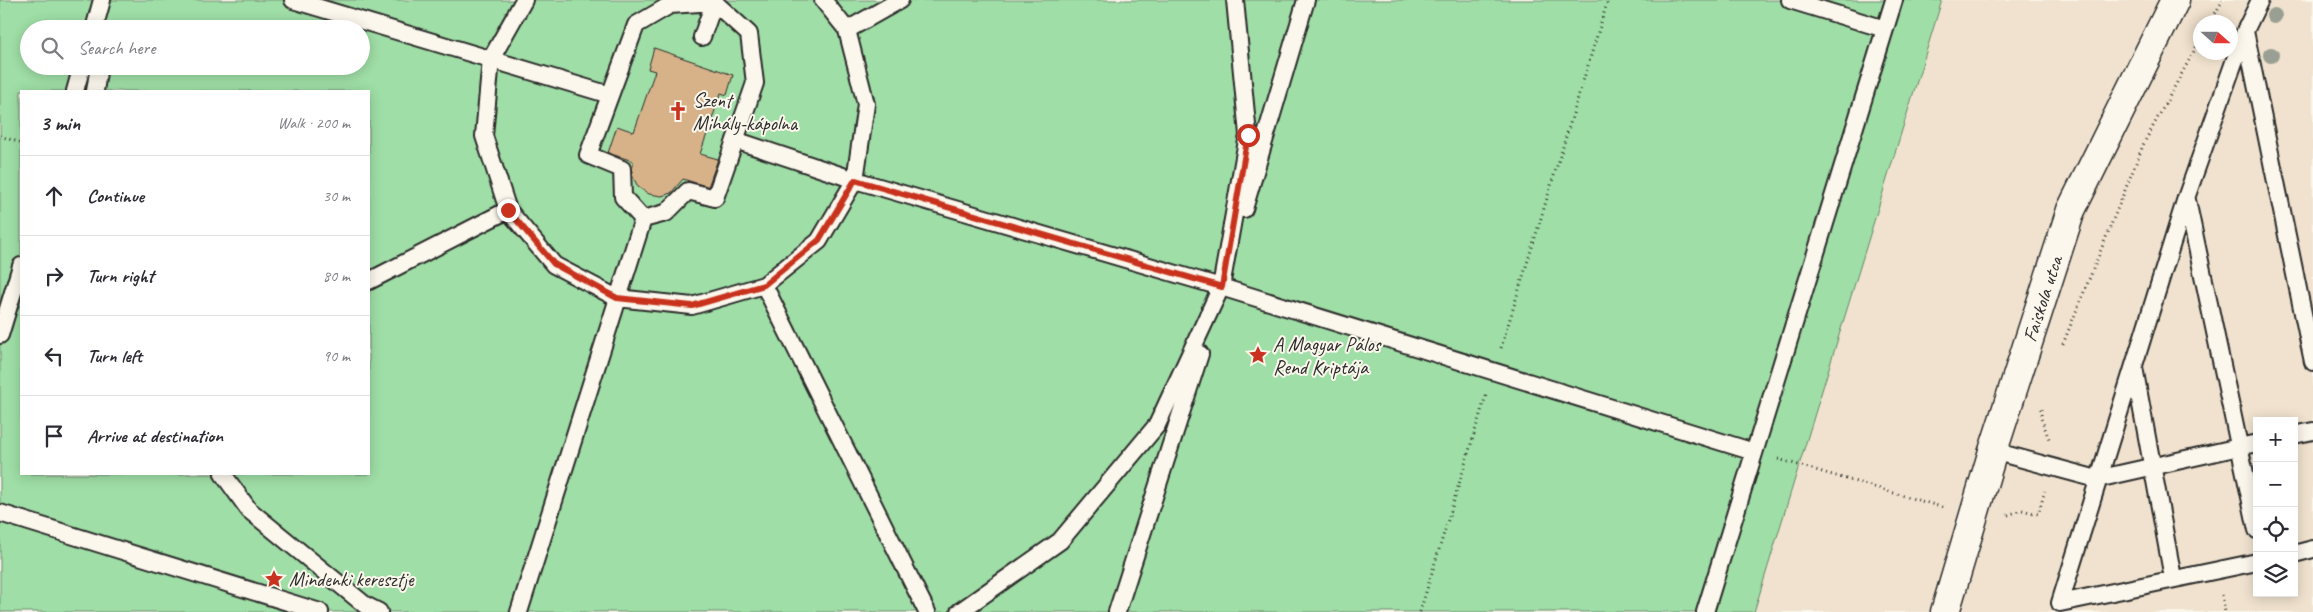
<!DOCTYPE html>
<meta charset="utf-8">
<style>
:root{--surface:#fff;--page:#f2f2f3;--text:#2b2b33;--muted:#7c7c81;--line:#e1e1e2}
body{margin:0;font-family:Caveat,sans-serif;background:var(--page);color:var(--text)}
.controls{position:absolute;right:15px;bottom:15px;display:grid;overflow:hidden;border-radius:0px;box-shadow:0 2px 12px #0003}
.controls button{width:45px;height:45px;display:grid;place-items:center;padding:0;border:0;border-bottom:1px solid var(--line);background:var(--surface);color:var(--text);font:25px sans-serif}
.compass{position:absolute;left:2193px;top:15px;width:45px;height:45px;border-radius:50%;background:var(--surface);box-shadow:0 2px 12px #0003;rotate:111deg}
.stop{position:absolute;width:15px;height:15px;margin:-11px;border:4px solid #c8321e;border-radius:50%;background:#fff}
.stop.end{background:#c8321e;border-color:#fff;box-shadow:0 1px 5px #0008}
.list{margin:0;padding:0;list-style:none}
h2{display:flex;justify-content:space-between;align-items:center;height:65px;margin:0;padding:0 20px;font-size:21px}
h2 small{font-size:16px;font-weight:400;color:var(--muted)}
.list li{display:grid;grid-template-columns:32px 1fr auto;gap:15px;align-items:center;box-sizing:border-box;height:80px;padding:0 20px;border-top:1px solid var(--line)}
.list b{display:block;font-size:19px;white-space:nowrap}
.list em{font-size:16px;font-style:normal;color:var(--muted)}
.icon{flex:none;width:28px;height:28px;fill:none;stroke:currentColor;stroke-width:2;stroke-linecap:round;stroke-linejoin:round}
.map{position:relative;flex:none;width:2313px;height:612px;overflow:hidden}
.search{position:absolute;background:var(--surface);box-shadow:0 2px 12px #0003;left:20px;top:20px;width:350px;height:55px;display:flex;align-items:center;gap:12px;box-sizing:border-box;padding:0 18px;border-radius:28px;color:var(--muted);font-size:19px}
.panel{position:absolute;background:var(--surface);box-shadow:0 2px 12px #0003;left:20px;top:90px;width:350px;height:385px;border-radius:0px}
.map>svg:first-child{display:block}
</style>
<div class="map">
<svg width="2313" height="612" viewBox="0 0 2313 612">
<rect width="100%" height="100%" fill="#fbf7ec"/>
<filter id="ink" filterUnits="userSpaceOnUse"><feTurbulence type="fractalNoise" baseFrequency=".02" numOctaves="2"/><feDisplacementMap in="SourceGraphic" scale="10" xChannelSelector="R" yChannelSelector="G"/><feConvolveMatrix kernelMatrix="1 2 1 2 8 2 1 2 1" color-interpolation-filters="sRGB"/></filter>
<g filter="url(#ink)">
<path fill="#f0e2ce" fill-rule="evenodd" d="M1942,0H2313V612H1754ZM2200,22H2230V52H2200ZM2257,421H2294V593H2257Z"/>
<path fill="#9fdea6" stroke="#658468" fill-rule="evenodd" d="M0,0H1942L1754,612H0ZM29,29H361V66H29ZM21,91H369V474H21Z"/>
<path fill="#d7b288" stroke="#2b2b2b" d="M654,48L733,75L727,95L721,93L700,154L718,159L708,187L683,179L671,193L662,196L649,194L638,187L632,175L633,161L608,153L617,126L634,132L655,71L648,69Z"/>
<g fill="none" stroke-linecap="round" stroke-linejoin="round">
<g stroke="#2b2b2b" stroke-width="20">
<path id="lane" d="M293,0L610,95
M524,0L491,59L484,136L508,210L554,265L617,298L692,306L764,285L819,241L855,180L866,104L847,30L823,0
M1790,0L1885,29
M714,2L749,34L755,83L715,198L688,191L666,213L643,219L623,197L622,169L588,155L636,25L670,5Z
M94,29L102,0
M847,30L900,0
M2245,31L2313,362
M702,37L715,0
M75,91L82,66
M95,91L99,66
M735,140L855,180L1221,287L1754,452
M2187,200L2257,530
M1244,209L1306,0
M369,281L508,210
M764,285L927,612
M0,335L21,266
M2134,367L2173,578
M2294,435L2313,431
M1993,451L2097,479L2257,443
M223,474L249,510L365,605L379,612
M0,513L320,612
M2294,554L2313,549
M2257,562L2060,603L2186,198L2245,31L2260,0
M519,612L643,219
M959,612L1060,541L1157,425L1221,287L1248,135L1235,0
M1117,612L1200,354
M1705,612L1894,0"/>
</g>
<g stroke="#2b2b2b" stroke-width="31">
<g id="secondary">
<path id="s1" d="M1945,612L1993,451L2071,210L2175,0"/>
</g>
</g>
<path stroke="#2b2b2b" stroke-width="3" stroke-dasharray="1 4" stroke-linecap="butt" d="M2210,22L2223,0
M0,136L21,143
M2063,344L2144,143L2200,40
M1501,348L1608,0
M2041,409V418L2049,439
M1778,459L1945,508
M2008,515L2022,510L2038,514L2045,491
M2222,595L2225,612
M1420,612L1486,395"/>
<use href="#lane" stroke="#fbf7ec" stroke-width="16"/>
<use href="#secondary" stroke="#fbf7ec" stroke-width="28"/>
</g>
<g fill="#99a093">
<circle cx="2274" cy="16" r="8"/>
<circle cx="2271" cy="55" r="8"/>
</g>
</g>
<g fill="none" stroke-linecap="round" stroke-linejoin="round" filter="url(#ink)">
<path stroke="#c8321e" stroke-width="6" d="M508,210L554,264L617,298L692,306L764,285L819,240L855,180L1222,287L1248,135"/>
</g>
<defs>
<g id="church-bare" transform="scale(1.5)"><path d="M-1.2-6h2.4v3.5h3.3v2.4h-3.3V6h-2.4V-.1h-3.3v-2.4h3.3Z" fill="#c8321e" stroke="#fbf7ec" stroke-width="2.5" paint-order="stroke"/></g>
<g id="sight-bare" transform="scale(1.5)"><path d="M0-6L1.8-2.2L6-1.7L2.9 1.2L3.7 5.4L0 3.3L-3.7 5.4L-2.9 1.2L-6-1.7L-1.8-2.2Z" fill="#c8321e" stroke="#fbf7ec" stroke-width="2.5" paint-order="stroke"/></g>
</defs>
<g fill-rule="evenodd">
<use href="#church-bare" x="678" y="111"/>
<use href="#sight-bare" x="1258" y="355"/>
<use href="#sight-bare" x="274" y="579"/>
</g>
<g text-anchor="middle" stroke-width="4" stroke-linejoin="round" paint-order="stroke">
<g font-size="20" fill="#2b2b2b" stroke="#fbf7ec" text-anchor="start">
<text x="693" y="107">Szent<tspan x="693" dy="23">Mihály-kápolna</tspan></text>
<text x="1273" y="351">A Magyar Pálos<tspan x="1273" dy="23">Rend Kriptája</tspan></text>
<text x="289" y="586">Mindenki keresztje</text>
</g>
<g font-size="20" fill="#2b2b2b" stroke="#fbf7ec">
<text dy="7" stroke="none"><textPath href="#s1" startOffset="328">Faiskola utca</textPath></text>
</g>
</g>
</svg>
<div class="controls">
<button>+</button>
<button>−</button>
<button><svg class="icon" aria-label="locate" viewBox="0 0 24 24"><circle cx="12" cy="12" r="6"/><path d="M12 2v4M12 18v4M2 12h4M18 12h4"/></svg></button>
<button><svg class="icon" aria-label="layers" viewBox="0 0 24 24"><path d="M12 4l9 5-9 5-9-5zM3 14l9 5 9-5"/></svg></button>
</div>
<svg class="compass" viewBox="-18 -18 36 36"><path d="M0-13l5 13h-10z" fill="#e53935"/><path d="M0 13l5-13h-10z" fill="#7c7c81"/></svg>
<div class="stop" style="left:1248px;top:135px"></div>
<div class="stop end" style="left:508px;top:210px"></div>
<div class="search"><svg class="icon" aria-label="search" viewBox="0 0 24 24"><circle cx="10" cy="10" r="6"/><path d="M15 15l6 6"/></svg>Search here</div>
<section class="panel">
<h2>3 min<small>Walk · 200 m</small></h2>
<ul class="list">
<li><svg class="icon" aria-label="ahead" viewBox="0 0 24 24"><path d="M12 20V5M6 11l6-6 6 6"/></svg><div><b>Continue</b></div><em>30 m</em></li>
<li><svg class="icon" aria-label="right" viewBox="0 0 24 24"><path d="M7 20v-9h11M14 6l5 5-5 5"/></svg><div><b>Turn right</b></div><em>80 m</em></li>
<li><svg class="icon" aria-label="left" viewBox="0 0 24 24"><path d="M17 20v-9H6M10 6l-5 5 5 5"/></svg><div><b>Turn left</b></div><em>90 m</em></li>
<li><svg class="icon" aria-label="arrive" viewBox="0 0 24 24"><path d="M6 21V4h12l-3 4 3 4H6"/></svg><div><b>Arrive at destination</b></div></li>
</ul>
</section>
</div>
